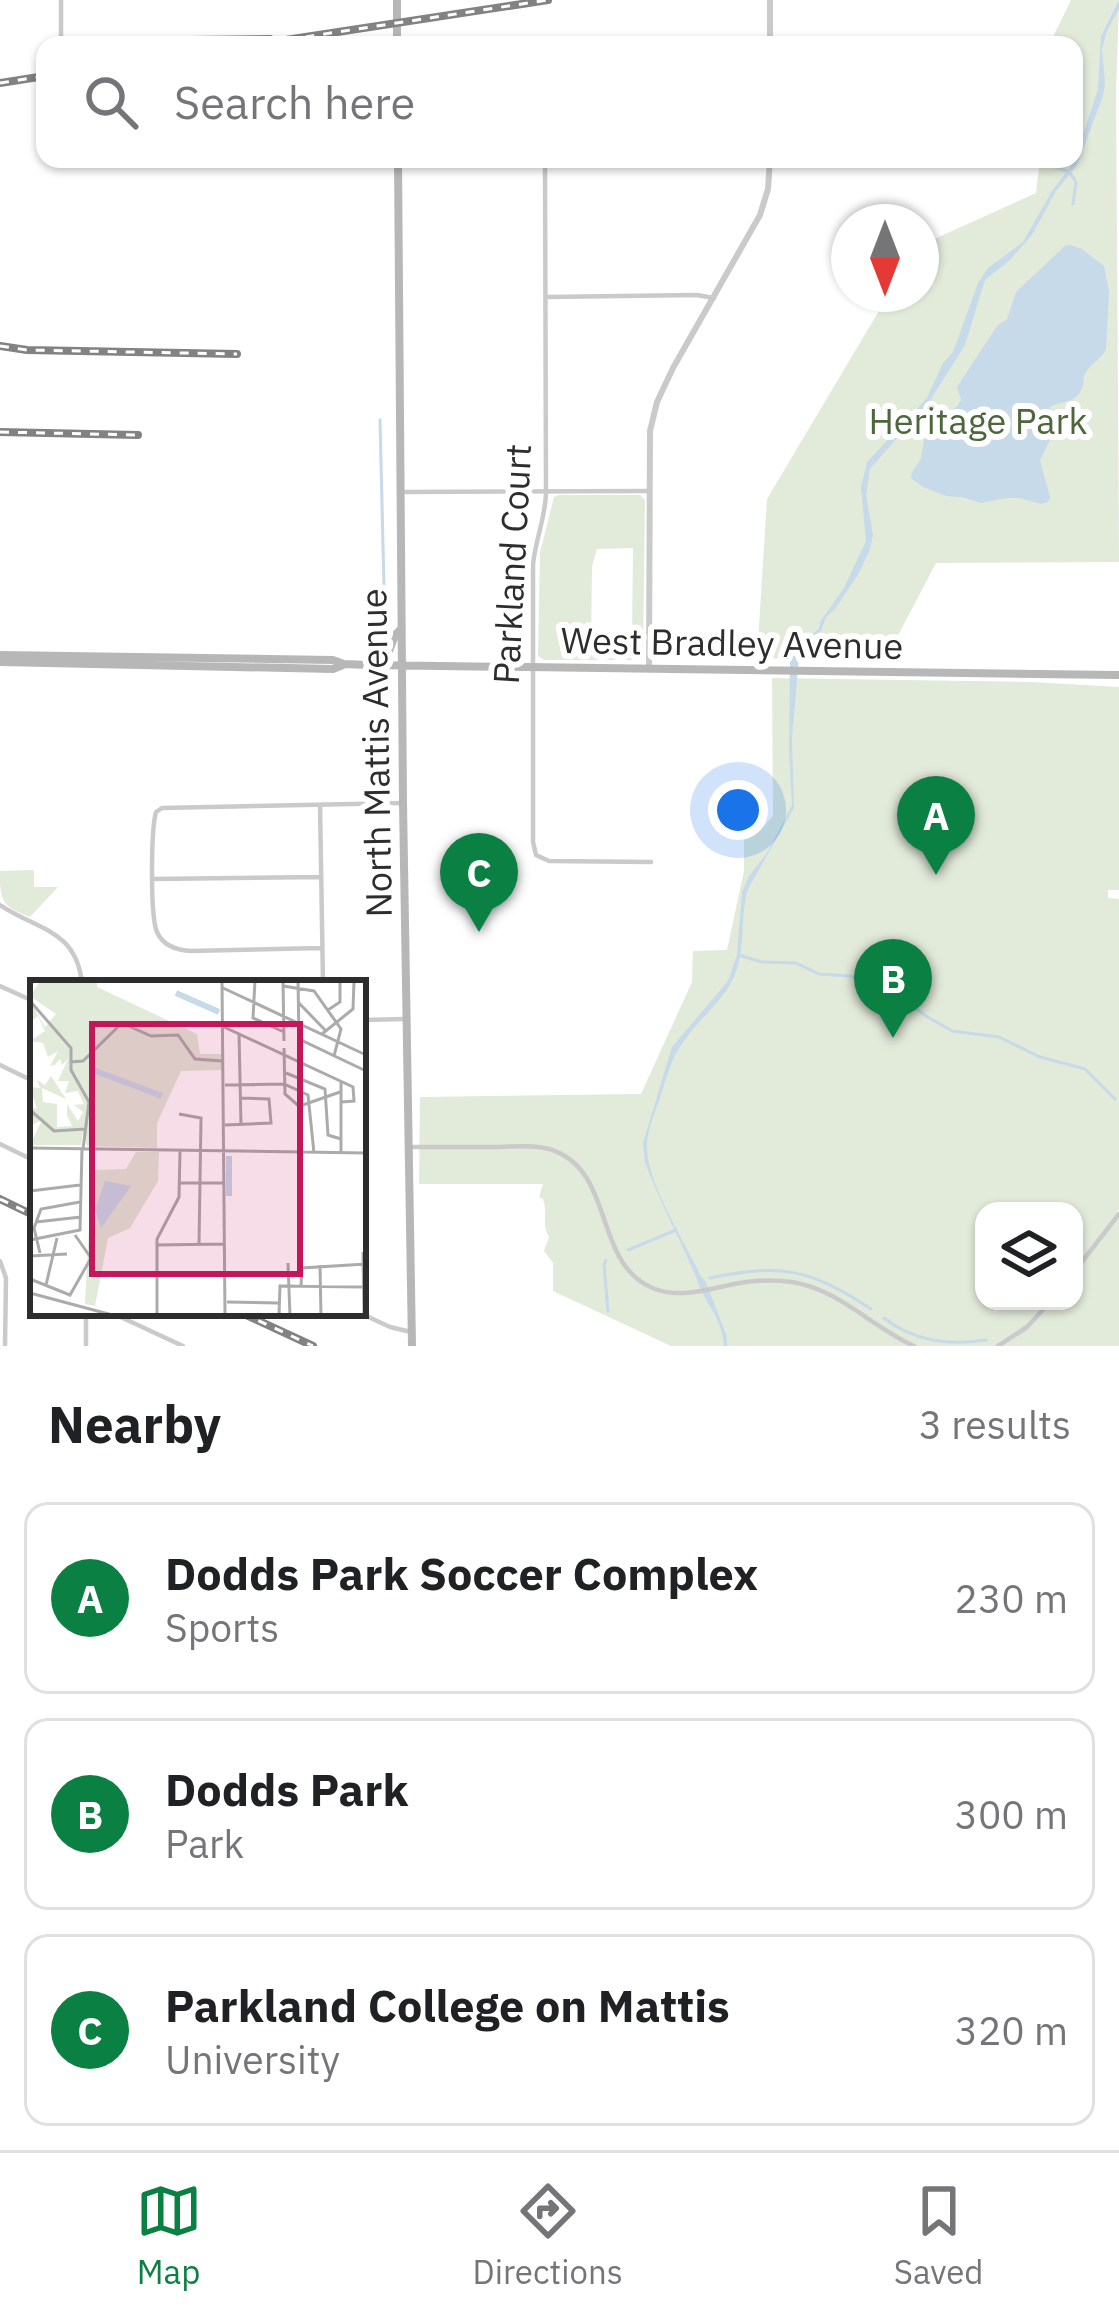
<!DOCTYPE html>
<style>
:root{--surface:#fff;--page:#f6f6f6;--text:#202124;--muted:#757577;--line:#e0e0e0;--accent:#0b8043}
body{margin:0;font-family:"IBM Plex Sans",sans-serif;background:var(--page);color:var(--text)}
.controls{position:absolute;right:36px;bottom:36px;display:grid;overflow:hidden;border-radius:24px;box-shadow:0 3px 9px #0004}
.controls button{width:108px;height:108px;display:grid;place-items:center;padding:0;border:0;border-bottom:3px solid var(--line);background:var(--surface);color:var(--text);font:60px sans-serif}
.compass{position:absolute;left:831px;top:204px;width:108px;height:108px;border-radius:50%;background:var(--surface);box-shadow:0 3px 9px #0004;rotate:180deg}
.you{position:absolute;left:738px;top:810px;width:42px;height:42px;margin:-30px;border:9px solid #fff;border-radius:50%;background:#1a73e8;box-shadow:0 0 0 18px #1a73e833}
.badge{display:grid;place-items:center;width:78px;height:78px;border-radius:50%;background:var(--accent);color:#fff;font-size:39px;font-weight:700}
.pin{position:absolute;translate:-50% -99px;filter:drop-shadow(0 3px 6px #0008)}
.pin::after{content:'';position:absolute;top:63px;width:42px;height:36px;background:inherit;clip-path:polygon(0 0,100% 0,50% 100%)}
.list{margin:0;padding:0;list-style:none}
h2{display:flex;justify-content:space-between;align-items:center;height:156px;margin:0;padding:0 48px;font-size:51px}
h2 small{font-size:39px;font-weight:400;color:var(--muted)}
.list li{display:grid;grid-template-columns:78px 1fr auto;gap:36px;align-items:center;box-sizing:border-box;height:192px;margin:0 24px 24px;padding:0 24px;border:3px solid var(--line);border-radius:24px}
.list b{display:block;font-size:45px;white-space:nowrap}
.list p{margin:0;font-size:39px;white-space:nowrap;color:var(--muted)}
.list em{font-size:39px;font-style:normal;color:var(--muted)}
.icon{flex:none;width:66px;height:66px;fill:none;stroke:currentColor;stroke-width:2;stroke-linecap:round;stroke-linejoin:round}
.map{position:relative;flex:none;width:1119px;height:1346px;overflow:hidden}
.search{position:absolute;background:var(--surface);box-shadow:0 3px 9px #0004;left:36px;right:36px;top:36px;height:132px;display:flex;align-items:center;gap:30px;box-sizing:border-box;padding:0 42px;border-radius:24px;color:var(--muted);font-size:45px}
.sheet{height:804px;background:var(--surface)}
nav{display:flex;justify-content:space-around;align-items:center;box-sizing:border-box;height:168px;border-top:3px solid var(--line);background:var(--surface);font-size:33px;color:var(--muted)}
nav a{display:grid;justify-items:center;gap:6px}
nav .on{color:var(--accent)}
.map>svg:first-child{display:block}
</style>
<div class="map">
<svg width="1119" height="1346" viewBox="0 0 1119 1346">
<rect width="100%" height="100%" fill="#fff"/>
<path fill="#e2eada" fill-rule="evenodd" d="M1071,0H1119L1116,89L1119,562L936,563L885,660L757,658L767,499L889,294H921V245L1036,193L1040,159H1074V45H1053L1054,35Z
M559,495H640L645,500L643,649L634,660H544L538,656L540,553L554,497ZM633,548L632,642L627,647L596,646L591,641L592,566L597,549Z
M772,678L1030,682L1119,687V890H1108V898L1119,899V1209L1117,1212L1119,1214V1346H671L553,1291V1263L544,1251L549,1237C541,1225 548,1212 543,1199L539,1197L543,1184H419L420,1097L641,1094L692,982L693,951L727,950L744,871V833H758L773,816ZM984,1211H1074V1301H984Z
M34,870V887H58L30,917C1,906 0,901 0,871Z"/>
<path fill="#c7dae9" d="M1119,0V9L1107,31L1102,49L1105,83L1103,96L1077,165L1056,191L1032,235L1009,261L985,280L965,345L931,399L870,469L866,495L873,535L870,549L859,573L835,609L826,617L821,631L811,637L799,657L792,738L794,808L748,889C739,918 747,951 733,979C721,1004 697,1020 682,1044C671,1059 667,1077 661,1095C656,1111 646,1131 647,1148C648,1186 684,1239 700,1275L706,1282L727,1337V1346H724C722,1319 708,1307 699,1285C683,1243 660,1204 645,1162L643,1143L672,1047L728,981L737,955L742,892L749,876L767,853L792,805L789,752L790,659L803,641L819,629L820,622L844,588L866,541L861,487L867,462L927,398L943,363L953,352L978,283L988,268L1023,242L1052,191L1074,162L1098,89L1101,36Z
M1070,245L1082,249L1104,266L1109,291L1106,350C1101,359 1089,365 1085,374C1083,377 1084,381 1083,385C1078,404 1064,400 1050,407L1053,434L1040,460L1050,497L1048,502L1041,504L1019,498H1006L981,503L962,497L946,496L923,487L911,478L912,472L921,459L924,440L958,405L961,400L957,387L997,326L1007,319L1016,292L1065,246Z"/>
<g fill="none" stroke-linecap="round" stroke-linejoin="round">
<path stroke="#c7dae9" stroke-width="3" d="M1048,164L1069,172L1075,180
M1073,204L1076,183
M380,420L385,629L383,637
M739,955L761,962L796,963L819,974L850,976L887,986L926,1016L952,1031L999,1037L1040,1057L1085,1069L1115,1099
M628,1250L676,1230
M606,1260L604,1265L608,1311
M710,1278C782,1263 810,1269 871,1309
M884,1318C913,1341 950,1346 986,1340"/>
<path stroke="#cacaca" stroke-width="4.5" d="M61,0V45
M545,159L546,491C546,517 535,540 533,565V842L536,855L549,861L651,862
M399,160L471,159
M546,297L697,295L714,298
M403,492L649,491
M320,805L323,983
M154,879L321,877
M0,905C37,930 76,929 82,983
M322,948L190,951C176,950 163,946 157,932C150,916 151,830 156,812L162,808L403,803
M0,986L33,1001
M363,1020L405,1019
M0,1065L33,1081
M0,1144L33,1160
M411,1147C438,1147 466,1147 494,1147C512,1147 531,1144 549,1149C617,1169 591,1265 655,1289C684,1300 716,1286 746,1282C761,1280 776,1280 792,1282C838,1289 872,1327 914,1346
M0,1261L6,1278L5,1346
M1074,1272L1119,1214
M86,1313V1346
M112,1313L183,1346
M360,1313L390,1327L411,1332
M998,1346L1027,1327L1051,1301"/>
<path stroke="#cacaca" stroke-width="6" d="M770,0V45
M649,669L650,431L657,402L673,368L760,215L768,189L770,159"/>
<path stroke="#b7b7b7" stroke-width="8" d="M397,0V45
M398,159L403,803L412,1346
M0,655L333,660L344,664L368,665L1119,675
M0,662L333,669L343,665
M368,665L389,651L395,635L401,629"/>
<g stroke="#828282" stroke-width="8">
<path id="rail" d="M192,40L270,39
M252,45L548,0
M0,83L45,76
M0,346L27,350L237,354
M0,432L138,435
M0,1199L33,1215
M242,1313L313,1346"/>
</g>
<use href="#rail" stroke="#fff" stroke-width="3" stroke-dasharray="9" stroke-linecap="butt"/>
</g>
<g text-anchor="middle" stroke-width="12" stroke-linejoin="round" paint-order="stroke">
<g font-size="36" fill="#4d663c" stroke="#fff">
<text x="978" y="434">Heritage Park</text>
</g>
<g font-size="36" fill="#2d2d2d" stroke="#fff">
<text transform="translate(512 564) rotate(-87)" y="13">Parkland Court</text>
<text transform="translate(732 643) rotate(1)" y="13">West Bradley Avenue</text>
<text transform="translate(376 753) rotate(-91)" y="13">North Mattis Avenue</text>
</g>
</g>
<g transform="translate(30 980)">
<rect width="336" height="336" fill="#fff"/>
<path d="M11,0H68L67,7L167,54L170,74H192V90L151,91L127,143V168L57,166L53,153L51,165H0L12,140L0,146V127L7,129L0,107L10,108L7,100L15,105L21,96L36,119L12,108L13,122L27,124V147L42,146L37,135V124L48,141L53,132L44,125L54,124L48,111L35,113L39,101H28L38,79L32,85L30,79L25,85L20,86L28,71L18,77L13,63L0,61L15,51L8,36L0,42V21L15,47L26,34L0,16ZM106,172H129L128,201L100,248L78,258L65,326L55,324L62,190L96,189Z" fill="#e2eada"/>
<path d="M75,201L101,206L71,248L65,229Z" fill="#c7dae9"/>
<path fill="none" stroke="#c7dae9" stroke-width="6" d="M146,13L189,32M63,90L132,116M199,176V216"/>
<path fill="none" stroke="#ababab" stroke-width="3" d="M192,0L195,336M225,0L223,38L254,52M253,0L254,61M268,0L269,59L336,91M253,6L284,11L311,49L304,76M193,8L336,75M0,21L41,68V90L59,122L53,169M268,22L295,50M298,30L310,22V0M194,47L323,107L324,121L311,122M209,53L211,145M292,54L323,29L324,2M254,68L255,114L270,127L271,172M40,82L53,81L92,43L121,56L148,55L165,79L193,81M256,93L295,109L298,155L311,159M311,101V173M195,105L254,104L278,115L284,173M270,126L310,112M0,130L24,151L56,149M149,134L171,138L169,264M195,145L241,143L239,119L210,118M0,168L336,173M149,203H194M0,211L50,205M6,242L51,237M0,260L50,250L52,169M127,265L195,264M333,272L334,336M10,273L4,248L11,229L50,222M0,276L37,274M258,283L260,336M290,285L291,336M0,299L40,315L61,278L45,255M16,305L27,258M271,306L272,288L336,284M0,313L86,336M197,322L248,323M127,336V259L149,217L150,171M249,336L250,306L334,307"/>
<path fill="#c2185b" fill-opacity="0.15" stroke="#c2185b" stroke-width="6" d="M62,44H270V294H62Z"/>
<rect width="336" height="336" fill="none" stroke="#2d2d2d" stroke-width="6"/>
</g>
</svg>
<div class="controls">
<button><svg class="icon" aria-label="layers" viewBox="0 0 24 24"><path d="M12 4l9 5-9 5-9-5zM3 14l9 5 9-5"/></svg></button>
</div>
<svg class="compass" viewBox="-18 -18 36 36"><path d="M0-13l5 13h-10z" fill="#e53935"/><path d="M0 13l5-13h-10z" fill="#757577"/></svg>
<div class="you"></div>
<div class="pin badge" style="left:936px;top:875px">A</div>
<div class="pin badge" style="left:893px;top:1038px">B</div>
<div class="pin badge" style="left:479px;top:932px">C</div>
<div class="search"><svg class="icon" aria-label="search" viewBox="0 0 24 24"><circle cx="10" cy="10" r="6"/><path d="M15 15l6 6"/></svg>Search here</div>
</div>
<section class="sheet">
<h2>Nearby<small>3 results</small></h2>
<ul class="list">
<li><span class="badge">A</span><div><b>Dodds Park Soccer Complex</b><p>Sports</p></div><em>230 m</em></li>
<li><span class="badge">B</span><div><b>Dodds Park</b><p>Park</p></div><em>300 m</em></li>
<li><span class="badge">C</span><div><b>Parkland College on Mattis</b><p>University</p></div><em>320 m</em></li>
</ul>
</section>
<nav>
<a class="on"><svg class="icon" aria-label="map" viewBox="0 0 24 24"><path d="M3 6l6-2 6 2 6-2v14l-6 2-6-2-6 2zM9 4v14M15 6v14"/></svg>Map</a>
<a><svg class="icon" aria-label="directions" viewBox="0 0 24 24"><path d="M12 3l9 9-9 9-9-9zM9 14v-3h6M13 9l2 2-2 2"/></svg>Directions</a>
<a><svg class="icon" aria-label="saved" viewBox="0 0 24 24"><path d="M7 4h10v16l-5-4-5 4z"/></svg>Saved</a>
</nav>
